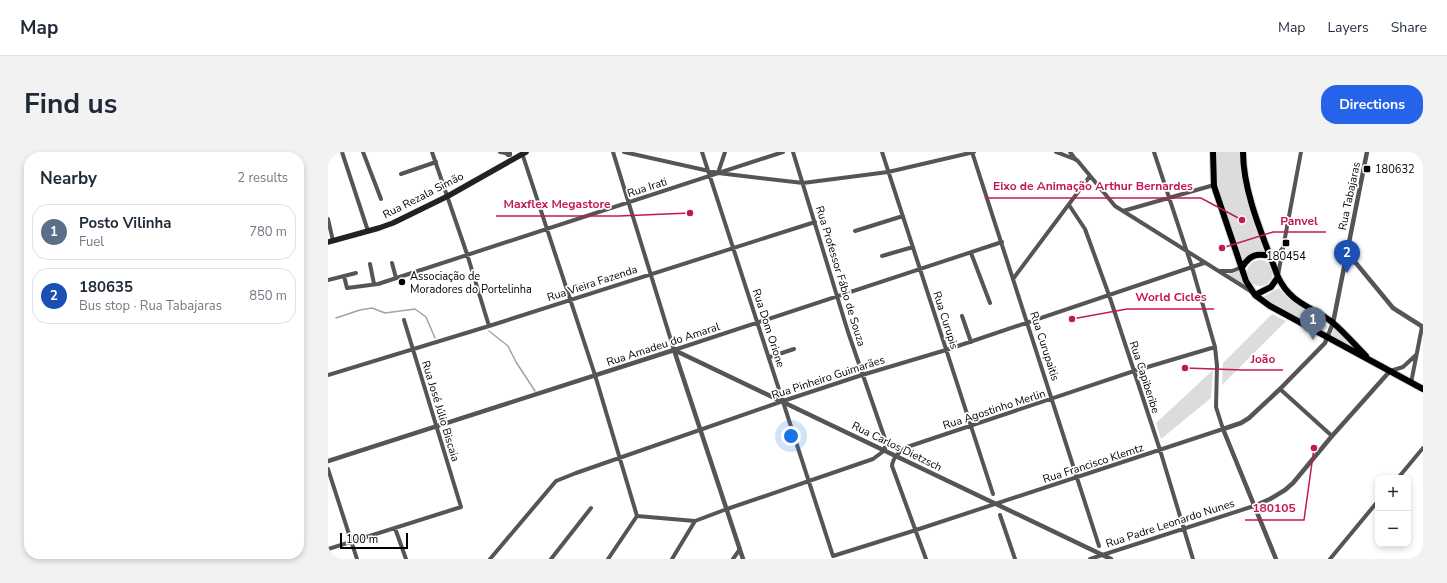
<!DOCTYPE html>
<meta charset="utf-8">
<style>
:root{--surface:#fff;--page:#f2f2f3;--text:#1f2937;--muted:#747a83;--line:#e0e1e3;--accent:#2563eb}
body{margin:0;font-family:"Nunito Sans",sans-serif;background:var(--page);color:var(--text)}
.controls{position:absolute;right:12px;bottom:12px;display:grid;overflow:hidden;border-radius:8px;box-shadow:0 2px 6px #0003}
.controls button{width:36px;height:36px;display:grid;place-items:center;padding:0;border:0;border-bottom:1px solid var(--line);background:var(--surface);color:var(--text);font:20px sans-serif}
.scale{position:absolute;left:12px;bottom:10px;width:68px;box-sizing:border-box;padding-left:4px;border:2px solid #000;border-top:0;font-size:11px;line-height:14px;white-space:nowrap;color:#000;-webkit-text-stroke:3px #fff;paint-order:stroke}
.you{position:absolute;left:463px;top:284px;width:14px;height:14px;margin:-10px;border:3px solid #fff;border-radius:50%;background:#1a73e8;box-shadow:0 0 0 6px #1a73e833}
.badge{display:grid;place-items:center;width:26px;height:26px;border-radius:50%;background:var(--accent);color:#fff;font-size:13px;font-weight:700}
.pin{position:absolute;translate:-50% -33px;filter:drop-shadow(0 1px 2px #0008)}
.pin::after{content:'';position:absolute;top:21px;width:14px;height:12px;background:inherit;clip-path:polygon(0 0,100% 0,50% 100%)}
.list{margin:0;padding:0;list-style:none}
h2{display:flex;justify-content:space-between;align-items:center;height:52px;margin:0;padding:0 16px;font-size:17px}
h2 small{font-size:13px;font-weight:400;color:var(--muted)}
.list li{display:grid;grid-template-columns:26px 1fr auto;gap:12px;align-items:center;box-sizing:border-box;height:56px;margin:0 8px 8px;padding:0 8px;border:1px solid var(--line);border-radius:16px}
.list b{display:block;font-size:15px;white-space:nowrap}
.list p{margin:0;font-size:13px;white-space:nowrap;color:var(--muted)}
.list em{font-size:13px;font-style:normal;color:var(--muted)}
.map{position:relative;flex:none;width:1095px;height:407px;overflow:hidden;border-radius:16px}
header{display:flex;align-items:center;gap:24px;box-sizing:border-box;height:56px;padding:0 20px;background:var(--surface);border-bottom:1px solid var(--line)}
header strong{font-size:19px}
nav{display:flex;gap:22px;margin-inline-start:auto;font-size:14px}
.intro{display:flex;align-items:center;justify-content:space-between;box-sizing:border-box;height:96px;padding:0 24px}
h1{margin:0;font-size:28px}
.button{padding:10px 18px;border-radius:16px;background:var(--accent);color:#fff;font-size:14px;font-weight:700}
main{display:flex;gap:24px;padding:0 24px}
aside{flex:1;background:var(--surface);border-radius:16px;box-shadow:0 2px 6px #0003}
.map>svg:first-child{display:block}
</style>
<header>
<strong>Map</strong>
<nav><a>Map</a><a>Layers</a><a>Share</a></nav>
</header>
<div class="intro"><h1>Find us</h1><a class="button">Directions</a></div>
<main>
<aside>
<h2>Nearby<small>2 results</small></h2>
<ul class="list">
<li><span class="badge" style="background:#5c6f8a">1</span><div><b>Posto Vilinha</b><p>Fuel</p></div><em>780 m</em></li>
<li><span class="badge" style="background:#1a4fb4">2</span><div><b>180635</b><p>Bus stop · Rua Tabajaras</p></div><em>850 m</em></li>
</ul>
</aside>
<div class="map">
<svg width="1095" height="407" viewBox="0 0 1095 407">
<rect width="100%" height="100%" fill="#fff"/>
<path fill="#dcdcdc" d="M887,0H913V23L937,101C928,101 921,102 915,109L889,36Z
M919 121a13 13 0 1 1 26 0a13 13 0 1 1-26 0Z
M912,118L917,135L897,122L905,121Z
M951,136L959,145L998,171L999,175L997,178L994,179L988,175H987L942,151L935,145Z
M944,162L958,169L894,233L895,211Z
M1006,176L1032,201L1003,185Z
M885,218L883,246L833,287L828,271Z"/>
<g fill="none" stroke-linecap="round" stroke-linejoin="round">
<path stroke="#a3a3a3" stroke-width="1.5" d="M8,166L32,158L44,156L57,161L87,157L98,165L107,186
M161,179L180,194L188,210L207,239"/>
<g stroke="#dbdbdb" stroke-width="8">
<path id="primary" d="M885,0L886,34L918,129L927,143L942,154L1095,237
M915,0C915,41 936,87 950,125C963,152 983,154 1004,170C1016,180 1027,193 1038,204
M914,115C922,103 928,101 942,104
M927,143L943,135L950,125"/>
</g>
<path stroke="#555" stroke-width="4" d="M14,0L40,79
M35,0L53,47
M104,0L139,102L161,174
M172,0L178,1L180,3H182V1H179
M285,0L346,198L674,90
M296,0L390,21L475,31L560,20L646,0
M374,0L505,404L588,378L895,277L888,255L889,214L887,195L864,115L826,0
M554,0L665,342
M644,0L771,394
M728,0L749,8L787,54L924,140
M742,0L748,8
M194,1L267,223L309,364
M390,21L397,0
M73,22L108,10
M741,53L757,77L781,143L832,298L865,407
M795,59L886,33
M0,67L5,89
M527,79L575,64
M643,101L662,151
M554,104L585,95
M942,104L950,102L954,97
M64,111L68,126
M42,112L46,132
M891,119H904L914,115
M950,123L973,0
M16,124L19,136L50,132L455,0
M685,127L762,24
M0,128L28,121
M634,164L643,190
M442,205L466,197
M1062,219L1075,215L1088,203
M0,223L161,174L487,70
M1083,231L1094,175
M952,237L1004,284
M0,317L29,407
M1070,326L1095,296
M672,363L687,407
M309,364L367,369L399,357L545,307L557,298V287L520,180L465,0
M67,376L78,407
M0,397L133,355L76,168
M162,407L228,329L248,321L455,249L534,223L618,198L876,111
M223,407L263,356
M280,407L309,364
M344,407L367,369
M405,407L412,397
M598,407L564,314C565,305 571,300 579,295L806,219L887,195
M762,407L926,354
M1002,407L1050,349"/>
<path stroke="#555" stroke-width="4.5" d="M1018,99L1065,156L1095,175
M346,198L783,407
M346,198L415,407
M0,309L346,198
M926,354L942,347L957,338L965,331L1004,284L1062,219
M948,407L895,277L913,271L921,266L952,237L997,191L1005,171L1039,0"/>
<path stroke="#222" stroke-width="5.5" d="M0,90L51,76L65,71L120,44L198,0"/>
<use href="#primary" stroke="#000" stroke-width="6"/>
</g>
<g fill="#000" stroke="#fff" stroke-width="1.5">
<rect x="1035" y="13" width="8" height="8" rx="2"/>
<rect x="954" y="87" width="8" height="8" rx="2"/>
<circle cx="74" cy="130" r="4"/>
</g>
<g text-anchor="middle" stroke-width="3.5" stroke-linejoin="round" paint-order="stroke">
<g font-size="11" fill="#000" stroke="#fff" text-anchor="start">
<text x="1047" y="21">180632</text>
<text x="958" y="108" text-anchor="middle">180454</text>
<text x="82" y="128">Associação de<tspan x="82" dy="13">Moradores do Portelinha</tspan></text>
</g>
<g font-size="11" fill="#000" stroke="#fff">
<text transform="translate(319 35) rotate(-18)" y="4">Rua Irati</text>
<text transform="translate(95 43) rotate(-27)" y="4">Rua Rezala Simão</text>
<text transform="translate(1021 44) rotate(-78)" y="4">Rua Tabajaras</text>
<text transform="translate(513 124) rotate(73)" y="4">Rua Professor Fábio de Souza</text>
<text transform="translate(264 131) rotate(-18)" y="4">Rua Vieira Fazenda</text>
<text transform="translate(618 168) rotate(72)" y="4">Rua Curupis</text>
<text transform="translate(441 176) rotate(72)" y="4">Rua Dom Orione</text>
<text transform="translate(335 192) rotate(-18)" y="4">Rua Amadeu do Amaral</text>
<text transform="translate(717 194) rotate(72)" y="4">Rua Curupaitis</text>
<text transform="translate(500 225) rotate(-18)" y="4">Rua Pinheiro Guimarães</text>
<text transform="translate(817 225) rotate(72)" y="4">Rua Capiberibe</text>
<text transform="translate(666 257) rotate(-18)" y="4">Rua Agostinho Merlin</text>
<text transform="translate(113 259) rotate(73)" y="4">Rua José Júlio Biscaia</text>
<text transform="translate(569 294) rotate(26)" y="4">Rua Carlos Dietzsch</text>
<text transform="translate(765 311) rotate(-18)" y="4">Rua Francisco Klemtz</text>
<text transform="translate(842 371) rotate(-18)" y="4">Rua Padre Leonardo Nunes</text>
</g>
</g>
<path fill="none" stroke="#c2185b" stroke-width="1.5" d="M914 68L873 46H657M362 61L291 64H168M894 96L945 80H998M744 167L799 157H886M857 216L915 218H955M986 296L976 368H917"/>
<g fill="#c2185b" stroke="#fff" stroke-width="1.5">
<circle cx="914" cy="68" r="4"/>
<circle cx="362" cy="61" r="4"/>
<circle cx="894" cy="96" r="4"/>
<circle cx="744" cy="167" r="4"/>
<circle cx="857" cy="216" r="4"/>
<circle cx="986" cy="296" r="4"/>
</g>
<g font-size="12" text-anchor="middle" font-weight="bold" fill="#c2185b" stroke="#fff" stroke-width="3.5" stroke-linejoin="round" paint-order="stroke">
<text x="765" y="38">Eixo de Animação Arthur Bernardes</text>
<text x="229" y="56">Maxflex Megastore</text>
<text x="971" y="73">Panvel</text>
<text x="843" y="149">World Cicles</text>
<text x="935" y="211">João</text>
<text x="946" y="360">180105</text>
</g>
</svg>
<div class="controls">
<button>+</button>
<button>−</button>
</div>
<div class="scale">100 m</div>
<div class="you"></div>
<div class="pin badge" style="left:985px;top:188px;background:#5c6f8a">1</div>
<div class="pin badge" style="left:1019px;top:121px;background:#1a4fb4">2</div>
</div>
</main>
